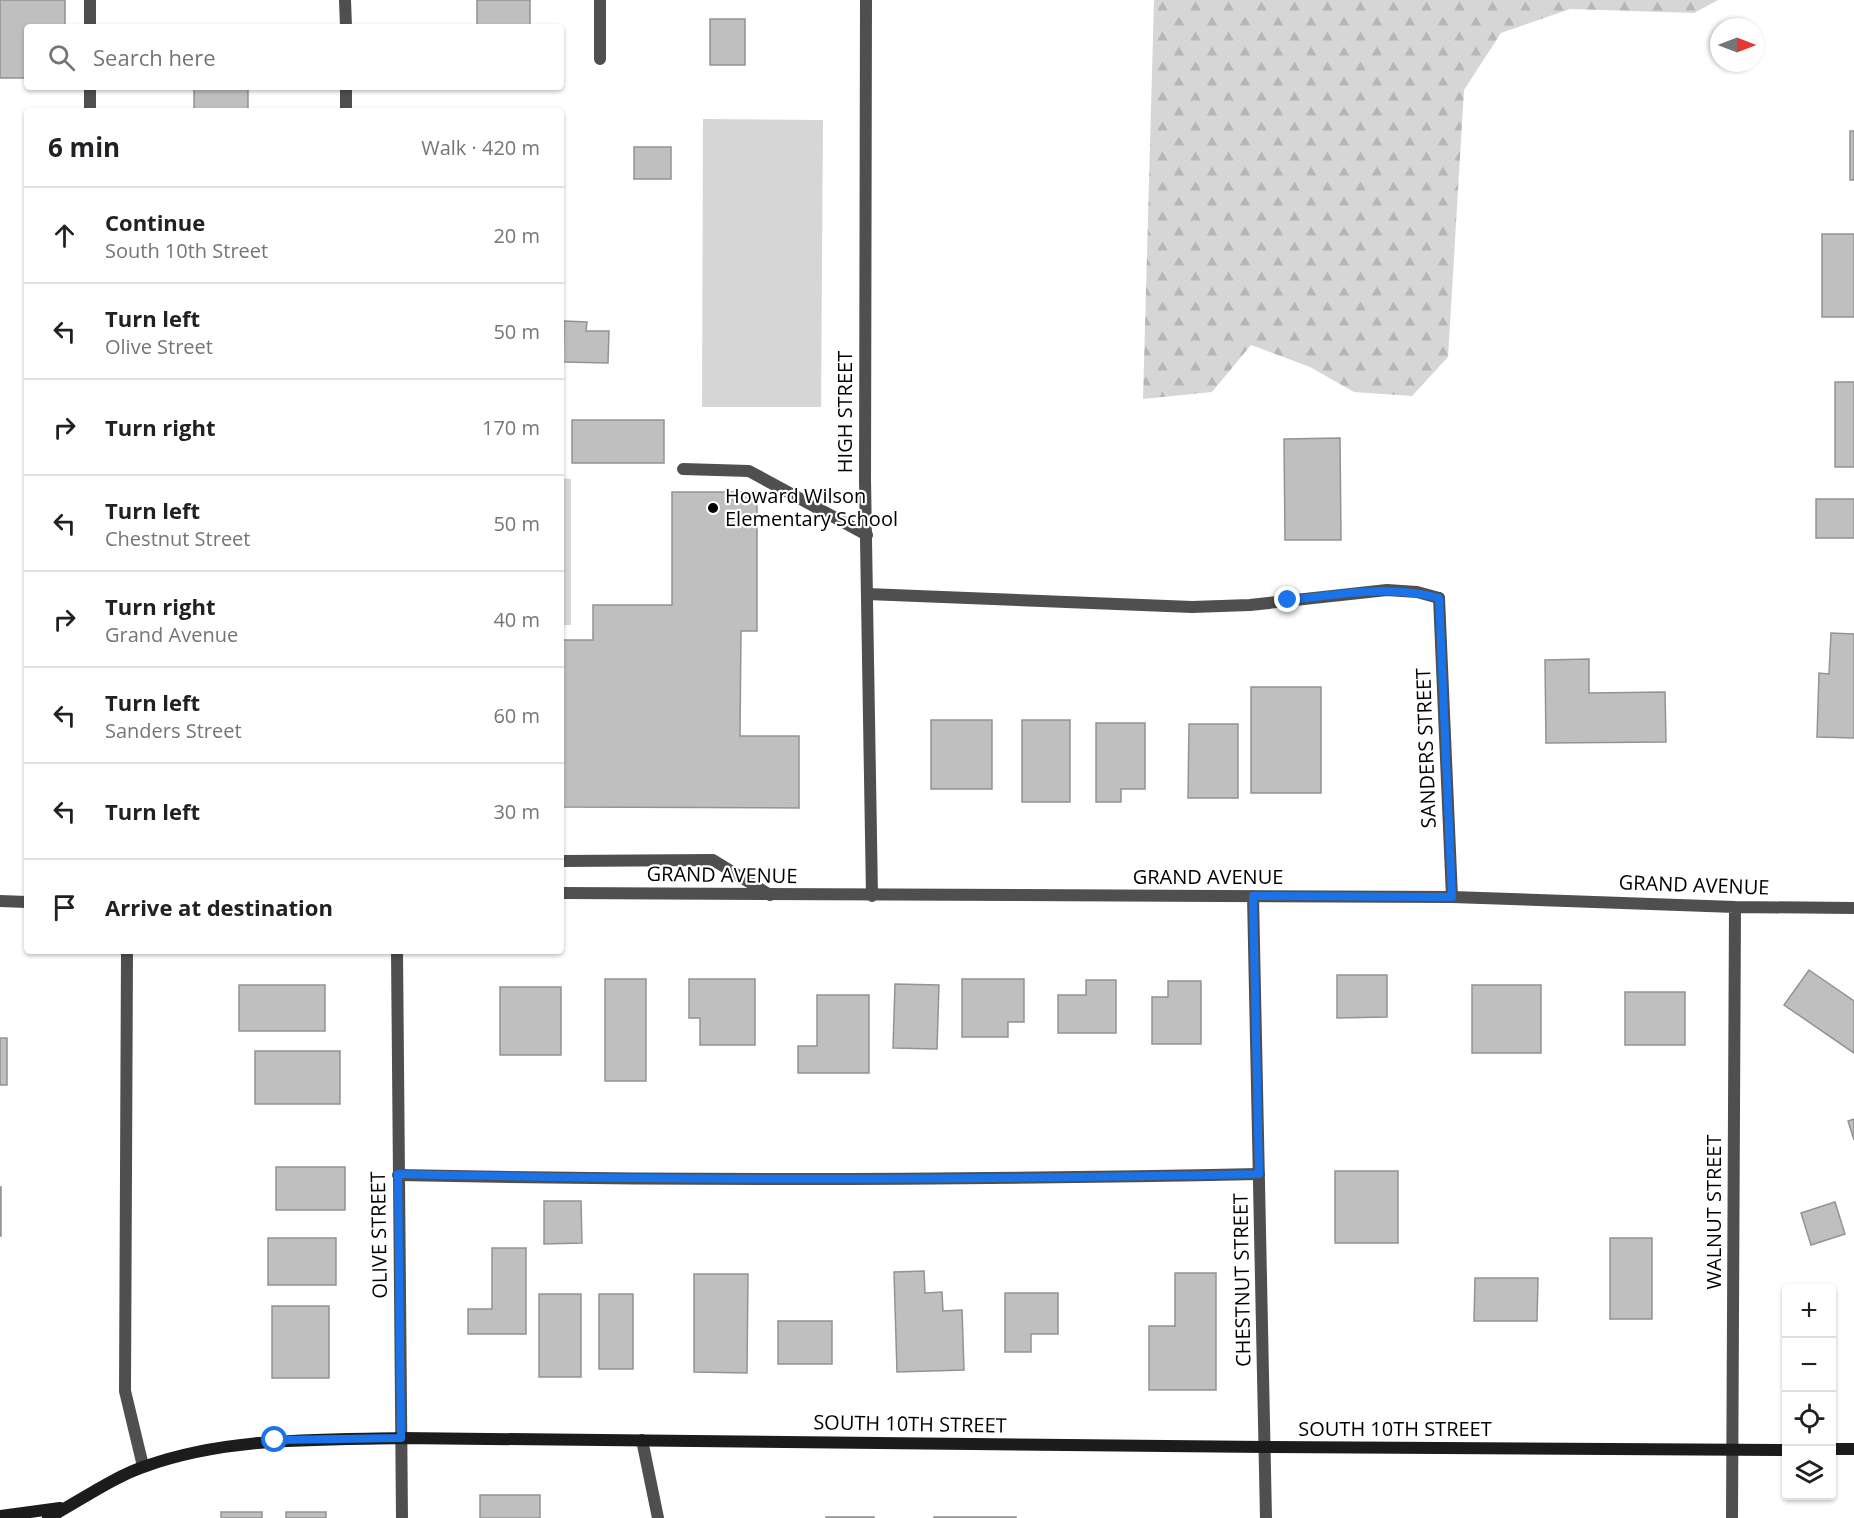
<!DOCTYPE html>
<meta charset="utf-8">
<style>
:root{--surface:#fff;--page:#f2f2f2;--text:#202124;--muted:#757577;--line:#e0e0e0}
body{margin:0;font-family:"Open Sans",sans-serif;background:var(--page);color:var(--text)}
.controls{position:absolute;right:18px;bottom:18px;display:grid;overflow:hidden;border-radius:6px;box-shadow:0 2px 4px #0004}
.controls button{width:54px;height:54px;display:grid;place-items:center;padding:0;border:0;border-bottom:2px solid var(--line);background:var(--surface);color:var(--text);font:30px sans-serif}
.compass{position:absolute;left:1710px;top:18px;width:54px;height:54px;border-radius:50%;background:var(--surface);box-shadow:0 2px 4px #0004;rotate:90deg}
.stop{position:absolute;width:18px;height:18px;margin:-14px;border:4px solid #1a73e8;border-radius:50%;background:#fff}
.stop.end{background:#1a73e8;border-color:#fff;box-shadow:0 2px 6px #0008}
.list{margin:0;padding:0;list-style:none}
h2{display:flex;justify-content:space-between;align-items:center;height:78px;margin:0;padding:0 24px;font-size:26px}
h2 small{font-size:20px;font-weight:400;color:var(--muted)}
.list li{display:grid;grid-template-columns:39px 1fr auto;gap:18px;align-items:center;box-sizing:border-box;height:96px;padding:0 24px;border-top:2px solid var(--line)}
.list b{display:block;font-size:22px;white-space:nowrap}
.list p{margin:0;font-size:20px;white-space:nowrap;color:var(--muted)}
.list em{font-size:20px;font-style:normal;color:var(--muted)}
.icon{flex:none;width:33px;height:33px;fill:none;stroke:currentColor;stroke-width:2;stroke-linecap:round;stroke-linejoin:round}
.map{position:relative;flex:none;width:1854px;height:1518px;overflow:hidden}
.search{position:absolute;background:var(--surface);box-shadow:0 2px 4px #0004;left:24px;top:24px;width:540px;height:66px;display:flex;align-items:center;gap:15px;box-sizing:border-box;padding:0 21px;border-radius:6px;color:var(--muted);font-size:22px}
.panel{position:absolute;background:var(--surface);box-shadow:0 2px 4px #0004;left:24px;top:108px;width:540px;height:846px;border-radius:6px}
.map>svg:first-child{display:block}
</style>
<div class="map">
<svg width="1854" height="1518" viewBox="0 0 1854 1518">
<defs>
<pattern id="forest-firs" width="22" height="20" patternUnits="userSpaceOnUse" patternTransform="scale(1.5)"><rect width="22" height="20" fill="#d6d6d6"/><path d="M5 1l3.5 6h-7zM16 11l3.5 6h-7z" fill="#b6b6b6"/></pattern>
</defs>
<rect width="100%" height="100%" fill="#fff"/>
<path fill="#d6d6d6" d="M703,119L823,120L821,407H702Z
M561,478L571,479V625H561Z"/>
<path fill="url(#forest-firs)" d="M1154,0H1718L1694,13L1570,9L1501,33L1464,90L1448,357L1412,396L1354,392L1310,367L1251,345L1212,392L1143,399Z"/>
<path fill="#bfbfbf" stroke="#939393" stroke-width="1.5" d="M0,0H65V27H27V78H0Z
M477,0H530V27H477Z
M710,19H745V65H710Z
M194,88H248V111H194Z
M1850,131H1854V180H1850Z
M634,147H671V179H634Z
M1822,234H1854V317H1822Z
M564,321L587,322L586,331H609L608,363L563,362Z
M1835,382H1854V467H1835Z
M572,420H664V463H572Z
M1340,438L1341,540H1285L1284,439Z
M672,492H757V631H741L740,736H799V808L561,807V640H593V605H672Z
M1816,499H1854V538H1816Z
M1831,633L1854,634V738L1817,737L1819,673L1829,674Z
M1589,659V693L1665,692L1666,742L1546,743L1545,660Z
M1251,687H1321V793H1251Z
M931,720H992V789H931Z
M1022,720H1070V802H1022Z
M1096,723H1145V789H1121V802H1096Z
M1189,724H1238V798H1188Z
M1809,970L1854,1001V1053L1784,1005Z
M1337,975H1387V1017L1337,1018Z
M605,979H646V1081H605Z
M689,979H755V1045H700V1018H689Z
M962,979H1024V1022H1008V1037H962Z
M1086,980H1116V1033H1058V995H1086Z
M1168,981H1201V1044H1152V997H1168Z
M895,984L939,985L937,1049L893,1048Z
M239,985H325V1031H239Z
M1472,985H1541V1053H1472Z
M500,987H561V1055H500Z
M1625,992H1685V1045H1625Z
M817,995H869V1073H798V1046H817Z
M0,1038H7V1085H0Z
M255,1051H340V1104H255Z
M1854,1119V1140L1848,1121Z
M276,1167H345V1210H276Z
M1335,1171H1398V1243H1335Z
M0,1187H1V1236H0Z
M544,1201H581L582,1243L544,1244Z
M1835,1202L1845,1234L1811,1245L1801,1213Z
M268,1238H336V1285H268Z
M1610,1238H1652V1319H1610Z
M492,1248H526V1334H468V1309H492Z
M924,1271L925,1293L942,1292L943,1311L962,1310L964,1370L897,1372L894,1272Z
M1175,1273H1216V1390H1149V1326H1175Z
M694,1274H748L747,1373L694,1372Z
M1475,1278H1538L1537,1321H1474Z
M1005,1293H1058V1334H1031V1352H1005Z
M539,1294H581V1377H539Z
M599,1294H633V1369H599Z
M272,1306H329V1378H272Z
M778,1321H832V1364H778Z
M480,1495H540V1518H480Z
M221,1512H262V1518H221Z
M286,1512H326V1518H286Z
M826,1517H874V1518H826Z
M934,1517H1016V1518H934Z"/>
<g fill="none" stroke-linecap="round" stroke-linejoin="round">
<path stroke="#4f4f4f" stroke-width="12" d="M90,0V27
M600,59V0
M90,87V111
M683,469L749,471L867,535
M867,594L1192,607L1250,605L1387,590L1417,592L1439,598
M561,861L713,860L770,895
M127,951L125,1391L143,1466
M398,1175C685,1181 972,1180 1259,1174
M642,1440L658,1518"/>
<path stroke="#4f4f4f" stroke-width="12" d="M345,0L346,27
M866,0L865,480L872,896
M346,87V111
M1439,598L1452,897
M561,893L1452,897L1735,907L1854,908
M1253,896L1266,1518
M0,901L27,902
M397,951L402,1518
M1732,1518L1735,907"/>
<path stroke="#1c1c1c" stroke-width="12" d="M1832,1449H1854
M0,1516L60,1508
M48,1518C78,1502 115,1476 146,1466C227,1437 316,1440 401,1438L1266,1447L1786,1450"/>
</g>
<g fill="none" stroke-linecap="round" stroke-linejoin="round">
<path stroke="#1a73e8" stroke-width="8" d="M275,1440L401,1438L398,1174C685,1181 972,1180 1259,1174L1253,896L1452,897L1439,598C1389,584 1338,595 1288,600"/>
</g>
<circle fill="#000" stroke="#fff" stroke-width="2" cx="713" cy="508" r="6"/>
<g text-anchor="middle" stroke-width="4.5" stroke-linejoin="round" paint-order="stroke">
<g font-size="20" fill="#000" stroke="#fff">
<text transform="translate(845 412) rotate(-90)" y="7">HIGH STREET</text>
<text transform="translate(1426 748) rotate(-92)" y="7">SANDERS STREET</text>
<text transform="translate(722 875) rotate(1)" y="7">GRAND AVENUE</text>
<text x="1208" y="884">GRAND AVENUE</text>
<text transform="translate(1694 885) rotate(2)" y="7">GRAND AVENUE</text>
<text transform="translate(1714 1212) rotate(-90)" y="7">WALNUT STREET</text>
<text transform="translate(379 1235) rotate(-91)" y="7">OLIVE STREET</text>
<text transform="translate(1242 1280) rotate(-91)" y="7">CHESTNUT STREET</text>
<text transform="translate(910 1424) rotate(1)" y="7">SOUTH 10TH STREET</text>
<text x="1395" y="1436">SOUTH 10TH STREET</text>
</g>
<g font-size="20" fill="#000" stroke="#fff" text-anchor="start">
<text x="725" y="503">Howard Wilson<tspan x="725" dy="23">Elementary School</tspan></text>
</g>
</g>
</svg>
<div class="controls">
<button>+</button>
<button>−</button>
<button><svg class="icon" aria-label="locate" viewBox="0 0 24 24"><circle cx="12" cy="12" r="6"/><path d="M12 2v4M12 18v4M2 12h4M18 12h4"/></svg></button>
<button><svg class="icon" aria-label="layers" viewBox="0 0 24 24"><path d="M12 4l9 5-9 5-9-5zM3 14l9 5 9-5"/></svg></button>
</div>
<svg class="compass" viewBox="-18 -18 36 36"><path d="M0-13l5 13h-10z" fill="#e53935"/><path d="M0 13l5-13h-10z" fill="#757577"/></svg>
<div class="stop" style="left:275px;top:1440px"></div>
<div class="stop end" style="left:1288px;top:600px"></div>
<div class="search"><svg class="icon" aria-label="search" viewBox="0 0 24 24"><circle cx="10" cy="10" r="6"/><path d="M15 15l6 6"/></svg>Search here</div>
<section class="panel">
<h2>6 min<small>Walk · 420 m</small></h2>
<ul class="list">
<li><svg class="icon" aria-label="ahead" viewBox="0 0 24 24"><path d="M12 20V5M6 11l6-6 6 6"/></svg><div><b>Continue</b><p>South 10th Street</p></div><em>20 m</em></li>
<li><svg class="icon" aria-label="left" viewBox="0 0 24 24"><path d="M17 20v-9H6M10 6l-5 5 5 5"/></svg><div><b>Turn left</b><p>Olive Street</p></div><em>50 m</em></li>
<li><svg class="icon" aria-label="right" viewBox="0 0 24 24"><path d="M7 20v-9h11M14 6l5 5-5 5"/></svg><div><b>Turn right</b></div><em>170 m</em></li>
<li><svg class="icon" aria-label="left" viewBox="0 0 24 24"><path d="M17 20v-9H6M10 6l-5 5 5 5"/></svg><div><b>Turn left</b><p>Chestnut Street</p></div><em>50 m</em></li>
<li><svg class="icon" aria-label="right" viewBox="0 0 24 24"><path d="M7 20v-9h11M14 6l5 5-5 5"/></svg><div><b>Turn right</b><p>Grand Avenue</p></div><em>40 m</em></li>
<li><svg class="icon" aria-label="left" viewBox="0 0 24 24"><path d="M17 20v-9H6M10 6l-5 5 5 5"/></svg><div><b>Turn left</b><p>Sanders Street</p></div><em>60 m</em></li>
<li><svg class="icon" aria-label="left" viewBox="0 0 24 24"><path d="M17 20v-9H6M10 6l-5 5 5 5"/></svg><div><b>Turn left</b></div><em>30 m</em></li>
<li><svg class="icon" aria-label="arrive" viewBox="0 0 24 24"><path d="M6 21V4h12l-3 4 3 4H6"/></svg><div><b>Arrive at destination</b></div></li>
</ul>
</section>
</div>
